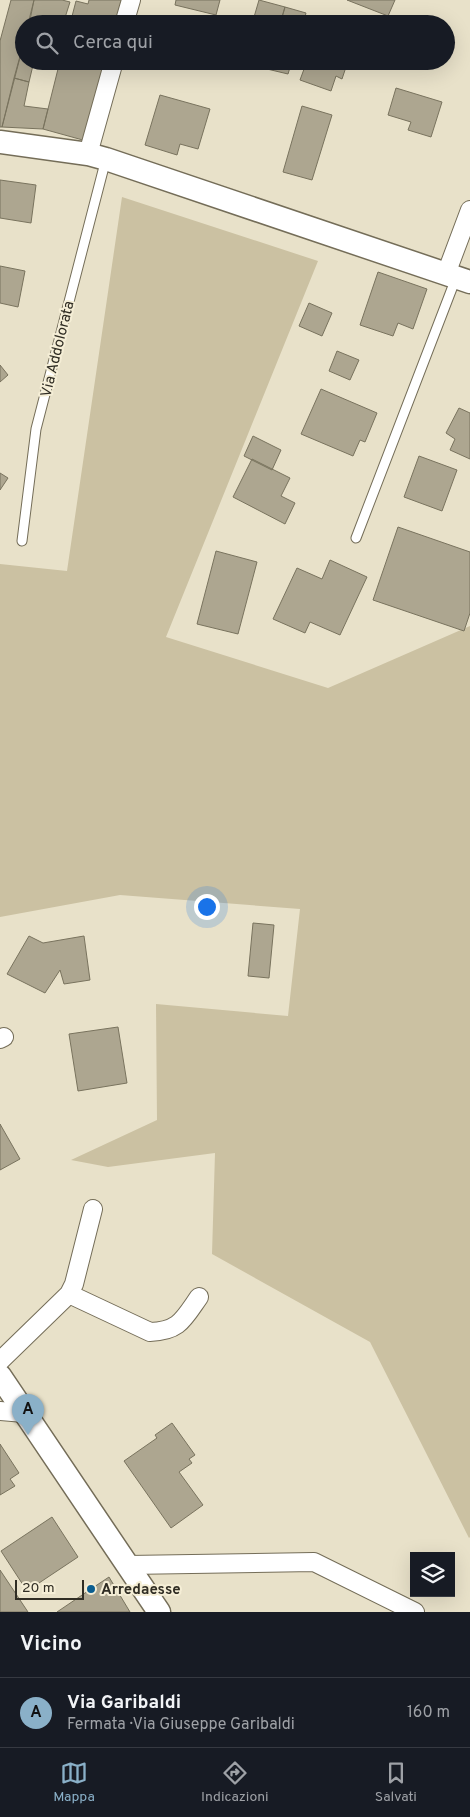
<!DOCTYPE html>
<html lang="it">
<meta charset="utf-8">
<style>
:root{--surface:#171b24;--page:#20242c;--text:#f1f3f6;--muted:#9ea1a6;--line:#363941;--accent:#8ab0c8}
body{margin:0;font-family:Overpass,sans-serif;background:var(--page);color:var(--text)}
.controls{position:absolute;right:15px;bottom:15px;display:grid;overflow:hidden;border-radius:0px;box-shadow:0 5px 20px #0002}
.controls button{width:45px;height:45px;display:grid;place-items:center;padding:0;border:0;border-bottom:1px solid var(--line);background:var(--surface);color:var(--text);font:25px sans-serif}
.scale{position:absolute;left:15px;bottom:12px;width:69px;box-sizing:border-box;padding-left:5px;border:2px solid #302d24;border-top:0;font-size:14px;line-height:18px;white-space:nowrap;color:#302d24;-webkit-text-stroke:4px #f5eed6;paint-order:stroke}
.you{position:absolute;left:206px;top:906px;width:18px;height:18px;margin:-12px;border:4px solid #fff;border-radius:50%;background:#1a73e8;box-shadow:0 0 0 8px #1a73e833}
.badge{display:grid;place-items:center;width:32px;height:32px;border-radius:50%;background:var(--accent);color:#111;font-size:16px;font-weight:700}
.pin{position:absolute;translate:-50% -41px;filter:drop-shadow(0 1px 2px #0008)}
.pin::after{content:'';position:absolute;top:26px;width:18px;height:15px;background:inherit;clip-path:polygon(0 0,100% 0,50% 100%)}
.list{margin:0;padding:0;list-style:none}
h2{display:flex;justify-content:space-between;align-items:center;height:65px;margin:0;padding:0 20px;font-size:21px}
h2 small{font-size:16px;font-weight:400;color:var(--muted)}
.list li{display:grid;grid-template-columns:32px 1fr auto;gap:15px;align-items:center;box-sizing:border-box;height:70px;padding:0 20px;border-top:1px solid var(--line)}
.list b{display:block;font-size:19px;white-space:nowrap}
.list p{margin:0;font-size:16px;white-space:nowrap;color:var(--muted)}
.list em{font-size:16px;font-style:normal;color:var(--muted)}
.icon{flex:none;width:28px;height:28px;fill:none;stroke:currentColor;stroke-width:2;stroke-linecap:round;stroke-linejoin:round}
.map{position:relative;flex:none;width:470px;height:1612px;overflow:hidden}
.search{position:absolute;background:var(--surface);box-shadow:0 5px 20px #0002;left:15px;right:15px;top:15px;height:55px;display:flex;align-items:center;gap:12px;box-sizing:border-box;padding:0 18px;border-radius:28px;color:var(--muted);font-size:19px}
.sheet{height:135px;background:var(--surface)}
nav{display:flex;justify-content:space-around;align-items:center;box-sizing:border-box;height:70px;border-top:1px solid var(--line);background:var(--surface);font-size:14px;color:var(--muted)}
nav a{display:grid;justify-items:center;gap:2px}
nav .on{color:var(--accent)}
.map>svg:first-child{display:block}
</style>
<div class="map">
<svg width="470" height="1612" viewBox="0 0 470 1612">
<rect width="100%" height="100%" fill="#e8e1c9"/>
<path fill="#cbc1a2" d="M122,197L318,261L166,637L328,688L470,626V1537L469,1538L370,1342L212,1254L215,1153L108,1167L71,1160L157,1120L156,1004L288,1016L300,909L120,895L0,917V564L67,571Z"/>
<path fill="#ada690" stroke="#79735e" d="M11,0H34L28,24H24V42L2,127H0V41Z
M34,0H62L70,2L63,24H46L30,20Z
M89,0H127L120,24H70L76,1L88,4Z
M176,0H220L216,15L175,5Z
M259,0L285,7L280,24H252Z
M347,0H395L388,16Z
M285,7L306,13L303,24H280Z
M24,42V61H34L29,82L14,78Z
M60,61H111L90,142L43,129Z
M242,61H269L267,69Z
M269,61H292L288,74L267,69Z
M307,61H348L342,79L336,76L331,91L300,80Z
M14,78L29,82L24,106L48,109L43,129L2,127Z
M396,88L442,102L431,137L408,130L411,122L388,115Z
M160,95L210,109L198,149L180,144L177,155L145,145Z
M302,106L332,115L312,180L283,172Z
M0,180L36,185L31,223L0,218Z
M0,266L25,271L18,307L0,303Z
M378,272L427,289L413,329L398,323L393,336L360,325Z
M309,303L332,313L322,336L299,326Z
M337,351L359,360L350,380L329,371Z
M0,365L8,375L0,382Z
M321,389L377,413L365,442L360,440L353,456L301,434Z
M459,408L470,413V459L450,450L455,439L446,433Z
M253,436L281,450L272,470L244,456Z
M419,456L457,470L442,511L404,497Z
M252,459L290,478L281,496L295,503L285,524L233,497Z
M0,473L8,478L0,490Z
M398,527L470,552V613L464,631L373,600Z
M216,551L257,562L238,634L197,624Z
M330,560L367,577L340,635L310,622L305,633L273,619L297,568L322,579Z
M253,923L274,925L269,978L248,976Z
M29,936L43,943L84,936L90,980L64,984L60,970L45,993L7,974Z
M118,1027L127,1083L78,1091L69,1034Z
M0,1124L20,1159L0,1170Z
M172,1423L195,1455L189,1459L192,1463L179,1472L203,1505L171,1528L124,1461L157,1438L155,1435Z
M0,1444L19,1473L10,1479L15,1486L0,1495Z
M52,1517L78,1557L27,1591L1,1551Z
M0,1570L28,1612H0Z
M109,1577L130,1612H57L91,1589Z"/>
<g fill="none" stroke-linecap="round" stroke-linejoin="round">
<g stroke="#746d58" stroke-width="11">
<path id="service" d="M356,538L456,278
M22,541L36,429L106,159"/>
</g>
<g stroke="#746d58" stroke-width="20">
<path id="minor" d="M124,24L131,0
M88,154L114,61
M446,274L470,210
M0,1039L4,1037
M69,1294L150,1332C179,1331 183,1320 199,1297
M0,1361L69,1294L74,1284L93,1209
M0,1411L24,1413
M128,1565L314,1562L415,1612"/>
</g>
<g stroke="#746d58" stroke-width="25">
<path id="tertiary" d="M0,142L88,154L106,159L470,282
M0,1376L159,1612"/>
</g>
<use href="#service" stroke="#fff" stroke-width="9"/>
<use href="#minor" stroke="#fff" stroke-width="18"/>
<use href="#tertiary" stroke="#fff" stroke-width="22"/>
</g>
<circle fill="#0b5e90" stroke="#f5eed6" stroke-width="2" cx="91" cy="1589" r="5"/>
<g text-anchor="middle" stroke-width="4" stroke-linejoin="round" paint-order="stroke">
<g font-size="15" fill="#302d24" stroke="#f5eed6">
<text transform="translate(57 349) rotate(-76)" y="5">Via Addolorata</text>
</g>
<g font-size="15" font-weight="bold" fill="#302d24" stroke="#f5eed6" text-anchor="start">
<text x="101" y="1594">Arredaesse</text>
</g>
</g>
</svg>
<div class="controls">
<button><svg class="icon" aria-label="layers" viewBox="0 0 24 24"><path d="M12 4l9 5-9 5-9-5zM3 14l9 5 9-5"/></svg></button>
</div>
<div class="scale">20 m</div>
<div class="you"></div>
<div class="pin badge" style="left:28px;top:1435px">A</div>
<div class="search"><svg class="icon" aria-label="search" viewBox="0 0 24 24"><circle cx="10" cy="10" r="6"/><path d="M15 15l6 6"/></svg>Cerca qui</div>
</div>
<section class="sheet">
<h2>Vicino<small></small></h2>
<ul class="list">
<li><span class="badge">A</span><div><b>Via Garibaldi</b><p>Fermata · Via Giuseppe Garibaldi</p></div><em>160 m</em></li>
</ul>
</section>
<nav>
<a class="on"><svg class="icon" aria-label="map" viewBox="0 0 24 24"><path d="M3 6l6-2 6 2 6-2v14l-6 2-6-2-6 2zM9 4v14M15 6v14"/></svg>Mappa</a>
<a><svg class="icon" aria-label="directions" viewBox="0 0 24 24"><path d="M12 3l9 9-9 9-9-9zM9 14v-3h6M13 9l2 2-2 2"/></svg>Indicazioni</a>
<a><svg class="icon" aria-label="saved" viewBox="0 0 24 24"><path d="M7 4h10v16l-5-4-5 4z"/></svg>Salvati</a>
</nav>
